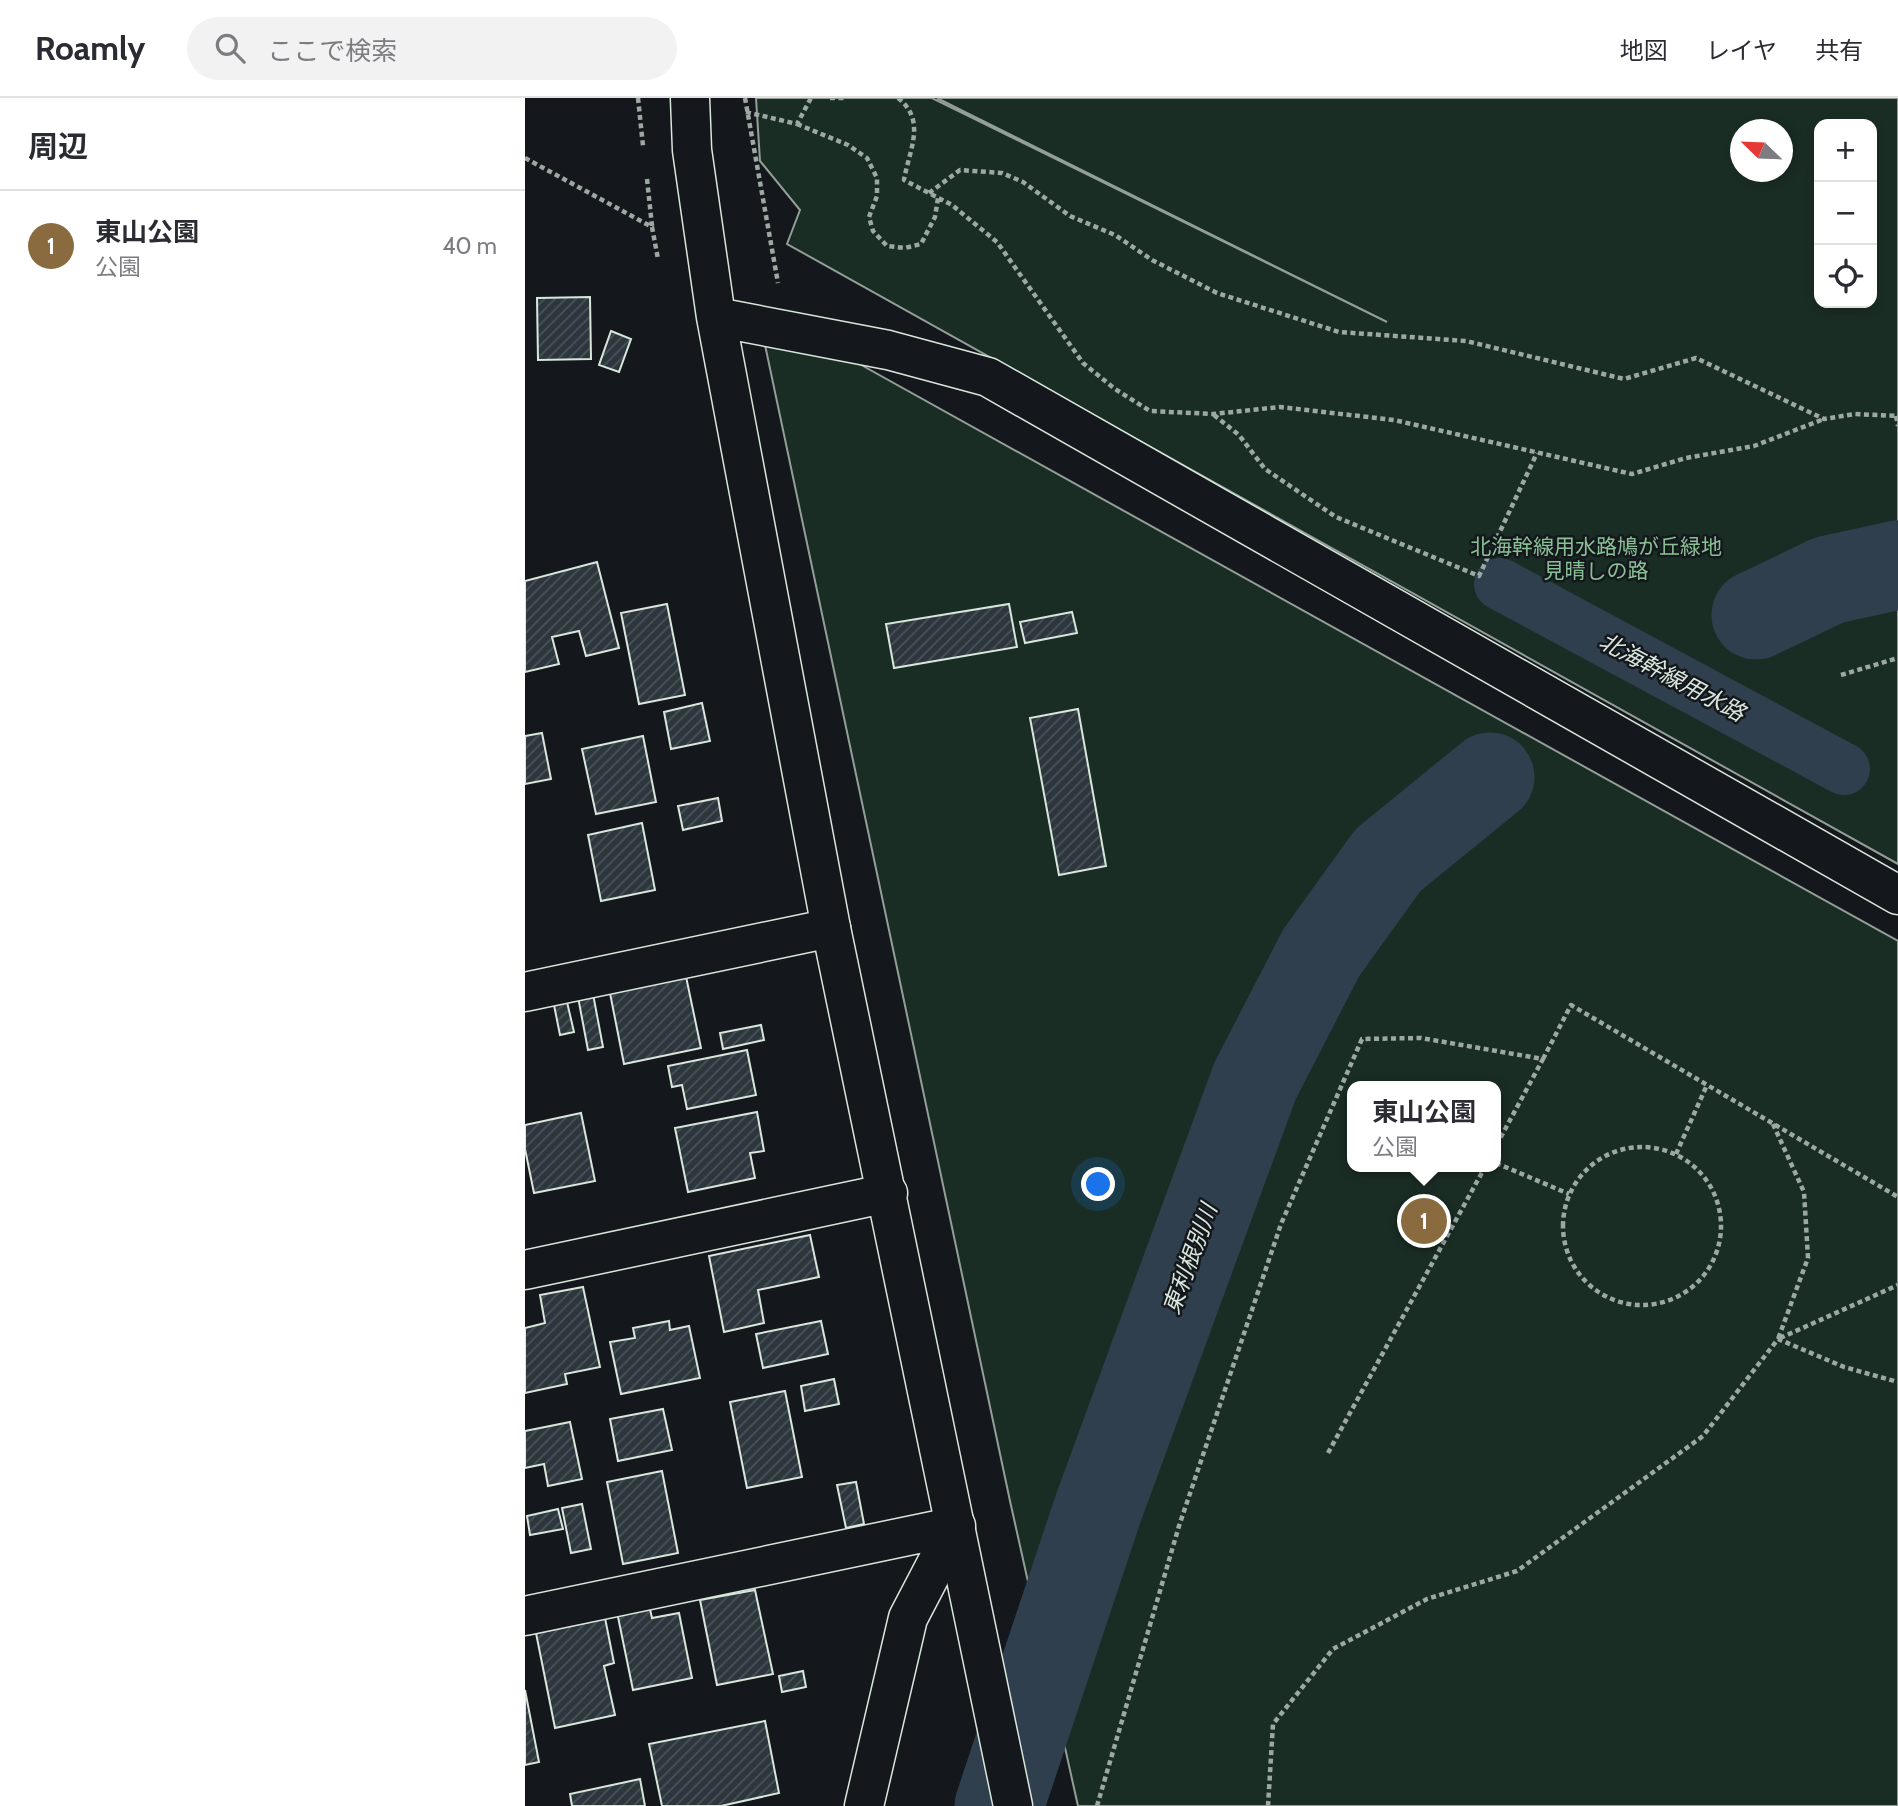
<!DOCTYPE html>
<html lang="ja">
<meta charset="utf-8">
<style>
:root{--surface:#fff;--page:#f2f2f3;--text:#2b2b33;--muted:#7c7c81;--line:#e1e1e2;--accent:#8a6a3f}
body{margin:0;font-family:Cabin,"Noto Sans JP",sans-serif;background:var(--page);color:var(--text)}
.controls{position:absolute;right:21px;top:21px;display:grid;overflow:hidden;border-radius:14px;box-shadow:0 4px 10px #0003}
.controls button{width:63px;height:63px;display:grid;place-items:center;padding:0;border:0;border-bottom:2px solid var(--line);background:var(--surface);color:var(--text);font:35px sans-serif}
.compass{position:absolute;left:1205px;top:21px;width:63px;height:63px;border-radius:50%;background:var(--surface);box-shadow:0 4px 10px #0003;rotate:293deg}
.you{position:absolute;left:574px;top:1087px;width:24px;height:24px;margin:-18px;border:5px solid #fff;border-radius:50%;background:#1a73e8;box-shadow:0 0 0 10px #1a73e833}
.badge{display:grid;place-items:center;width:46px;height:46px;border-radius:50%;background:var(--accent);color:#fff;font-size:23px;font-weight:700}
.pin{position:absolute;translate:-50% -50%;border:4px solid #fff;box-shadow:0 2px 7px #0006}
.popup{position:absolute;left:822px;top:983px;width:154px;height:91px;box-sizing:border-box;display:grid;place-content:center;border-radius:14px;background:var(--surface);filter:drop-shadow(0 2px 5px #0005);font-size:23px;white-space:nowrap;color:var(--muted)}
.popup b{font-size:26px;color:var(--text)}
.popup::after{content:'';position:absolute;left:50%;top:100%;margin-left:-14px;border:14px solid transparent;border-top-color:var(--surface)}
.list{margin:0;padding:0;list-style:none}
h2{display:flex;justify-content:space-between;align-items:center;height:91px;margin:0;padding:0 28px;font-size:30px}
h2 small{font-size:23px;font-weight:400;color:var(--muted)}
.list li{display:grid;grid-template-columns:46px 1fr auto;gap:21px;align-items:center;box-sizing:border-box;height:112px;padding:0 28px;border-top:2px solid var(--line)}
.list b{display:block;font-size:26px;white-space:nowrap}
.list p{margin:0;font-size:23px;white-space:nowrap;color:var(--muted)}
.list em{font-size:23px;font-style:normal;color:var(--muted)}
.icon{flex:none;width:38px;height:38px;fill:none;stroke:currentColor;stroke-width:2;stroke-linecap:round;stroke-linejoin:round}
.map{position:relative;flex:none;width:1373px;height:1708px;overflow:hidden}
header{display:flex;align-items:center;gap:42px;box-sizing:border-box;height:98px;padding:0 35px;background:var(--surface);border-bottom:2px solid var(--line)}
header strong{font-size:33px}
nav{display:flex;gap:38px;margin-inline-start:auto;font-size:24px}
.search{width:490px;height:63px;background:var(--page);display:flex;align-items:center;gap:18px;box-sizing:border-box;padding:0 24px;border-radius:38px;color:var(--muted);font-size:26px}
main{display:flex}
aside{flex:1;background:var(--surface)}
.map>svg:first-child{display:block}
</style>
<header>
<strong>Roamly</strong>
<div class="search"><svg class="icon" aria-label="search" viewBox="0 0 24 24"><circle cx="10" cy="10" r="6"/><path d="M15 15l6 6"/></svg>ここで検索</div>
<nav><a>地図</a><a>レイヤ</a><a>共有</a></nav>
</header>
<main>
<aside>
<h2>周辺<small></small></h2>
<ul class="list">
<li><span class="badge">1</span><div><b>東山公園</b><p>公園</p></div><em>40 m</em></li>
</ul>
</aside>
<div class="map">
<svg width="1373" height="1708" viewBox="0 0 1373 1708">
<defs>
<pattern id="building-hatch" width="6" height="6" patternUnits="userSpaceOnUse" patternTransform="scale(1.75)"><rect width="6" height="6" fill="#2c363c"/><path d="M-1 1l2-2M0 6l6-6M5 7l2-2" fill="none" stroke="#4a5358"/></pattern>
</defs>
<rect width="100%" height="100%" fill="#14181c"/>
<path fill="#1a2d24" stroke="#939e99" stroke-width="2" fill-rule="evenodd" d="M231,0H407L862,224L412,0H1373V766L262,146L275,112L235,63ZM1294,26H1347V205H1294ZM1216,32H1258V74H1216Z
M277,234L1373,843V1708H553L485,1403L240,247ZM827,988H971V1069H827Z"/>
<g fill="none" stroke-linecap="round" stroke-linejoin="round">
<path stroke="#2f3f4d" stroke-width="52" d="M975,486L1319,671"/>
<path stroke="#2f3f4d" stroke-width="89" d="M1231,517L1304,482L1373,467
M474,1708L573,1411L730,983L796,855L863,762L965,679"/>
</g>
<path fill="url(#building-hatch)" stroke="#d8e6dc" stroke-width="2" d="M65,199L66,261L13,262L12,200Z
M86,233L106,241L94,274L74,267Z
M72,464L94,550L61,558L54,533L27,539L34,566L0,574V483Z
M142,506L160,597L114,606L96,515Z
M484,506L492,549L369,570L361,526Z
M547,514L552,535L500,545L495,524Z
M177,605L185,643L146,651L139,614Z
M553,611L581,768L534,777L505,620Z
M17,635L26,681L0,686V638Z
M118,638L131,704L71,716L57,651Z
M193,700L197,723L158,732L153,708Z
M117,725L130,792L76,803L63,737Z
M159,869L176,950L99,966L83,885Z
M68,896L78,949L63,952L53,899Z
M42,904L49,934L35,937L29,907Z
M236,927L239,942L198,951L195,935Z
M222,952L231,997L162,1011L157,987L147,989L143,968Z
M232,1014L239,1053L225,1055L230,1080L163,1094L150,1030Z
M56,1015L70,1083L9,1095L0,1051V1027Z
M285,1137L294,1179L233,1192L239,1225L199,1234L184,1158Z
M58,1189L75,1269L40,1276L42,1286L0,1295V1230L20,1225L15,1197Z
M144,1223L145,1232L164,1228L175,1280L96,1296L85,1244L110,1240L108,1230Z
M296,1223L303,1256L238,1270L231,1236Z
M309,1281L314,1306L280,1313L276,1288Z
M260,1293L277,1379L222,1390L205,1304Z
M138,1311L147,1352L93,1363L85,1321Z
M45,1324L57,1381L23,1388L19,1366L0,1370V1333Z
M137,1373L153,1455L98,1466L82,1384Z
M331,1384L339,1426L321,1430L312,1387Z
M57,1406L66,1451L46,1455L37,1410Z
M33,1411L38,1431L5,1437L2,1418Z
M230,1492L248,1576L192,1587L175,1502Z
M124,1507L127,1520L154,1515L167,1580L108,1592L92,1514Z
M79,1515L89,1565L79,1568L90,1617L30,1630L11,1535L64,1524L62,1518Z
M278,1573L281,1589L257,1594L254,1578Z
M0,1592L14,1664L0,1667Z
M240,1623L254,1695L196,1708H137L124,1646Z
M115,1681L120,1708H47L45,1696Z"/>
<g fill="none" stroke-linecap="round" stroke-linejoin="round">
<g stroke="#d8e6dc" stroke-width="41">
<path id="street" d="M0,894L306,830
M0,1172L363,1095
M0,1518L431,1428
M339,1708L383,1520L431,1428"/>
</g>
<g stroke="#d8e6dc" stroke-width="41">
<path id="secondary" d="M165,0L167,52L191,219L306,830L488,1708
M191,219L363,252L463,279L1373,797"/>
</g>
<path stroke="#9da8a2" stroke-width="4.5" stroke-dasharray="5 3.5" stroke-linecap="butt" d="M113,0L118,48
M220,0L253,185
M305,0H319
M373,0C402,23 384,52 379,82L427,107L472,144L558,265L590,291L625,313L688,316L755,309L869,322L1107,376L1161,360L1229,348L1299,321
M221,14L272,26L286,0
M272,26L323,47L342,60L352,80V98L344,119L348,133L362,148L380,150L396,146L410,119L413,100
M0,60L127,129L133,161
M122,81L127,128
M404,95L435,72L477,75L498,84L545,118L590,137L627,162L692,195L814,234L941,243L1099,281L1171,260L1299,321L1330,316L1373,318
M689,317L714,337L740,371L811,419L954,478L1012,355
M1371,318L1373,328
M1316,577L1373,560
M1018,961L1046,907L1373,1099
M1248,1026L1279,1094L1283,1160L1253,1241L1373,1187
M1038 1128a79 79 0 1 1 158 0a79 79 0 1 1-158 0Z
M1151,1056L1182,987
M971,1065L1044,1096
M803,1355L960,1069
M572,1708L654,1428L756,1126L837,941L896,940L1018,961L971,1048
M743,1708L748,1626L808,1551L902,1501L992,1473L1178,1338L1253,1241L1319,1269L1373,1284"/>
<use href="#street" stroke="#14181c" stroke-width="38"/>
<use href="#secondary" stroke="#14181c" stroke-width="38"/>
</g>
<g text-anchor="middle" stroke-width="5" stroke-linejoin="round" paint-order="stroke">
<g font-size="21" fill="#8ac095" stroke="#14181c">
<text x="1071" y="456">北海幹線用水路鳩が丘緑地<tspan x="1071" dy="24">見晴しの路</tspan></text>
</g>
<g font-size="23" font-style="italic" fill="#d8e6dc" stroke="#14181c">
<text transform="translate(1147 579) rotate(28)" y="8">北海幹線用水路</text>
<text transform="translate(665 1161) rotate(-70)" y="8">東利根別川</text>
</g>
</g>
</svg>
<div class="controls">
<button>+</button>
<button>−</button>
<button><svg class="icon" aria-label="locate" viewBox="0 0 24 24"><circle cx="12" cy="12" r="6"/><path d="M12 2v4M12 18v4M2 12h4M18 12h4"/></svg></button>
</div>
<svg class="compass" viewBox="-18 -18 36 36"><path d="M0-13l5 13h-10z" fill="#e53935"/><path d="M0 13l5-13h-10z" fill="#7c7c81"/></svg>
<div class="you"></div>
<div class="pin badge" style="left:899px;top:1123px">1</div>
<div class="popup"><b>東山公園</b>公園</div>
</div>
</main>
